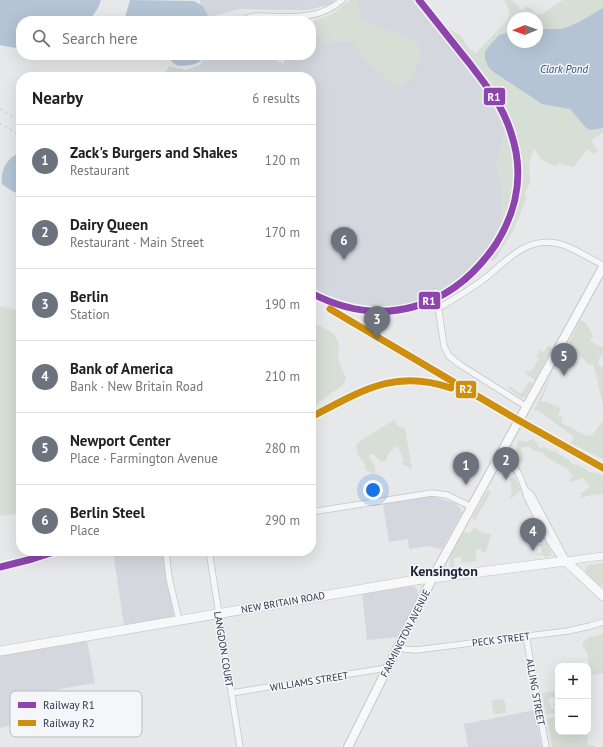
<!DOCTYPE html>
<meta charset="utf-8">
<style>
:root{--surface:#fff;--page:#f2f2f2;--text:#202124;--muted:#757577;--line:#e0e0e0;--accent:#6c737f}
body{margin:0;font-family:"PT Sans",sans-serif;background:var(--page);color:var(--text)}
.controls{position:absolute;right:12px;bottom:12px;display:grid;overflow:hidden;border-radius:8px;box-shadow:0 4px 16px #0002}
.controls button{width:36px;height:36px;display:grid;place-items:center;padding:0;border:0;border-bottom:1px solid var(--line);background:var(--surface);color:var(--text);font:20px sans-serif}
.compass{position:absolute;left:507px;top:12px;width:36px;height:36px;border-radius:50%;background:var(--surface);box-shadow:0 4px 16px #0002;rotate:269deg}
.you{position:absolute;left:373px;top:490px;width:14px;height:14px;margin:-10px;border:3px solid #fff;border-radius:50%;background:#1a73e8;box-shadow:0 0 0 6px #1a73e833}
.badge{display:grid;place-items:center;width:26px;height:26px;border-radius:50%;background:var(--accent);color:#fff;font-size:13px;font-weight:700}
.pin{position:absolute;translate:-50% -33px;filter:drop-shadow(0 1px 2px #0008)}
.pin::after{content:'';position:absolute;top:21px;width:14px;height:12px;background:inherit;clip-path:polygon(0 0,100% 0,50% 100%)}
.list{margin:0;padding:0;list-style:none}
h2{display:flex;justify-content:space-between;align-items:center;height:52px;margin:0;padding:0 16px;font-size:17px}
h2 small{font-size:13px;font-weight:400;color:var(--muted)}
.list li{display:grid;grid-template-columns:26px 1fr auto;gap:12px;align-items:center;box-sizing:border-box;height:72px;padding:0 16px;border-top:1px solid var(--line)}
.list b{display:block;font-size:15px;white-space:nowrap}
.list p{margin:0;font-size:13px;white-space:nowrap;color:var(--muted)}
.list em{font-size:13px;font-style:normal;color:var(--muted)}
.icon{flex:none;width:22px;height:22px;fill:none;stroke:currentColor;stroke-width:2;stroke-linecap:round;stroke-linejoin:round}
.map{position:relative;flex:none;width:603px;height:747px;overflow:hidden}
.search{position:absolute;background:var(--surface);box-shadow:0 4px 16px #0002;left:16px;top:16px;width:300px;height:44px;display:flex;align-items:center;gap:10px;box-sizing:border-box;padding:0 14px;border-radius:16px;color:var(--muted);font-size:15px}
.panel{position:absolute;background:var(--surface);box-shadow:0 4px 16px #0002;left:16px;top:72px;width:300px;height:484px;border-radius:16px}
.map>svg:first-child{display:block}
</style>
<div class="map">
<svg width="603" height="747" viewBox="0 0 603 747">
<rect width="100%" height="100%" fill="#e6e8ea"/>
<path fill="#d4d7dd" d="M200,0H334L332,4L308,10L239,9L210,17L200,3Z
M351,0H411L470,69L484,89L497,114L505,134L496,165L501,185V228L483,257L463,277L432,299L403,306L378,307L356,305L336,300L311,287V77H163L169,66L186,70L200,65L206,55H266L284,64L285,55H311V32L338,13Z
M431,496L455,503L459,507L462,512L442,549L428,546L409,549L408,539L389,542L383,504Z
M113,551H164L174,618L124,626Z
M411,586L415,587L417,590L419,597L397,637L367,640L362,593Z
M87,641L95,683L48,691L50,704L23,711V722L0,728V654Z
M535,710L542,747H468L464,724Z"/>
<path fill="#d6ded6" d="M350,0H357L360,9V18L420,43V60L408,83L396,87L363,58L352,42H338L324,45L315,29L314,21L334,13Z
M411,0H416L431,17L461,36L469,49L476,53L507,21L510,12L504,0H512L522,11L527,6L533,10L536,14H542L563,0H603V8L579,22L562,29H537V18H513V31L499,35L495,73L542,104L570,109L586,128L591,130L603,128V133L591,140L598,151L593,154L588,149L573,167L557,163L556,167L541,159L534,148L529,163L530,183L524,195L527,197L513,231L494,261L483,257L501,228V185L496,165L505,134L497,114L484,89L470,69Z
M0,306L21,311V513L0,516Z
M311,321L334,334L339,344L338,360L346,378L343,385L311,408Z
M580,321H583L587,324L593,336L590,341L603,348V352L598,361L599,362L598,365L603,368V405L597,378L593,364L588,365C584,355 572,355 567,346Z
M548,346L552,348L535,380L525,373L527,371L531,372L539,359L536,357L540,350L544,352Z
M549,379H550C547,386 545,393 541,400L542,402L544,401L561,408L558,415L563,418L561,423L585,435L591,436L603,421V459L570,443L574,437L540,412L534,410Z
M529,381L533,383L525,397L521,398L508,388L509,386L521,394Z
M394,420L398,426L405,429L412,469L401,464L404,461L398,446C390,449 388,455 385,462C379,462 377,458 374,454L370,455L369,458C374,464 377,467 374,475L366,470C364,457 354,459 357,443Z
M534,439L540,448L544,447L552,451H557V453L569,460L572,464L579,465L589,472L597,473L603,475V494L591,495L581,498V493L588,489L589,485L583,478L572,482L569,480L573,477L569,470L548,458L541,452L535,451L528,446L521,448L524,460L520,462C516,453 514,449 519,440L527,443V441Z
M512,477L515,478L521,490L512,498L510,497L512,492L510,479Z
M488,490L491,492L475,520L472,518Z
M474,527L483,533L491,534L486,552L482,553L481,549L475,550L477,561L462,563L461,557L453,558L454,567H451C446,556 459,541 464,532L471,533Z
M547,543L551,553V556L546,557L543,555H537L536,554L542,553L541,546H534V545Z
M603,563V585L600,587C596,584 577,569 590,565C594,564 599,564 603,563Z
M603,634V676V673L589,676L588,654L582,645L587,638Z
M558,691V708L553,706V704H555V698L550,697L548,701L552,708L557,711V713L546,715L542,693Z
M502,699L505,702L506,713L494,714L491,700Z
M558,716V732H587L588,745H594V747H552L547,718Z"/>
<path fill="#b4c4d5" d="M0,0H101L98,8L89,21H21V49L0,45Z
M130,0L194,1L203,6L211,21H124Z
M603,8V128L591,130L586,128L570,109L542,104L495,73L489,68L485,59V51L499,35L513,31V42H537V29H562L579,22Z
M169,55H205C198,66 191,65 178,66L172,62Z
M21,152V195L12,191L2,184C0,169 8,157 21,152Z"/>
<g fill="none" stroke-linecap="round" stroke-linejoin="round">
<g stroke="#c4c6c8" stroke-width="7">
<path id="minor" d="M241,21L250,17L257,16C288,16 317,22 342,0
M436,292L444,346L449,356L459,364L527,407
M439,308C454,299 469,290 483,280C505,263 524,237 556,243C572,246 588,258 603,265
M501,453C515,462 523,482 527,497C535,512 552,553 566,561
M526,490L532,496L566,560
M311,512L432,493L447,495L472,507
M166,551L169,578L179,620
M209,551L240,747
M526,636L546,747
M398,648L405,649L416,650L568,631L590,626L603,622
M231,693L387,668"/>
</g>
<g stroke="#c4c6c8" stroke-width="8">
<path id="tertiary" d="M566,561L603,556"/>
</g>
<g stroke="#c4c6c8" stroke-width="10">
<path id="secondary" d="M348,747L433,577L603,267"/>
</g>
<g stroke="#c2c5c8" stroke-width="10">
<path id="primary" d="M0,651L416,580L566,561L603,596"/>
</g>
<use href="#minor" stroke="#f5f6f7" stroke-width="5.5"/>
<use href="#tertiary" stroke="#f5f6f7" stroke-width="7"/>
<use href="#secondary" stroke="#f8f8f8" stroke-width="8"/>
<use href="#primary" stroke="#f8f8f8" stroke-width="9"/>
<path stroke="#cecfd2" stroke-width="1.5" stroke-dasharray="2 4" stroke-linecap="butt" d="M0,109L21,121
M0,123L21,136
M311,293C382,330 452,309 496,244C514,215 522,186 516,152C513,137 508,122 501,109C493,93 481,79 470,64C453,43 436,21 419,0
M311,417C377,383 402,365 475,399
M0,567L32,559L57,551"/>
<g stroke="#f4f6f9" stroke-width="10">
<path id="rail-1" d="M311,293C382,330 452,309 496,244C514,215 522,186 516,152C513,137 508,122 501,109C493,93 481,79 470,64C453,43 436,21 419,0
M0,567L32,559L57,551"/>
</g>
<g stroke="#f4f6f9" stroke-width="10">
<path id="rail-2" d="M330,309L511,416L603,468
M311,417C360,392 394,368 451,388"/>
</g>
<use href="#rail-1" stroke="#8e44ad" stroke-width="7"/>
<use href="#rail-2" stroke="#ce8f0e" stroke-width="7"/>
</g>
<g text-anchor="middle" stroke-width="3" stroke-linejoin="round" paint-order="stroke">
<g font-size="10" fill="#2b3445" stroke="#f4f6f9">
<text transform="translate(283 602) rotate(-10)" y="4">NEW BRITAIN ROAD</text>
<text transform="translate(405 633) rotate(-63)" y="4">FARMINGTON AVENUE</text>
<text transform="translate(501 639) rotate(-7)" y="4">PECK STREET</text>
<text transform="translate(224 649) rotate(81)" y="4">LANGDON COURT</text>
<text transform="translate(309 681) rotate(-9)" y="4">WILLIAMS STREET</text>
<text transform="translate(536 692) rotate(80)" y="4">ALLING STREET</text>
</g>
<g font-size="11" font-style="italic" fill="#34527a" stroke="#f4f6f9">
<text x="564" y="73">Clark Pond</text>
</g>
<g font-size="14" font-weight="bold" fill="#1d2536" stroke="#f4f6f9">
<text x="444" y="576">Kensington</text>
</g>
</g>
<rect x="10" y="691" width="132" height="46" rx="6" fill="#f4f6f9" stroke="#b8bcc3" stroke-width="1"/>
<rect x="18" y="702" width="18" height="6" fill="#8e44ad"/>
<rect x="18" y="720" width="18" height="6" fill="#ce8f0e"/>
<g font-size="11" fill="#2b3445">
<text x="43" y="709">Railway R1</text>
<text x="43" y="727">Railway R2</text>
</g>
<g stroke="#f4f6f9" stroke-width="1.5">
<rect x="483" y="87" width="23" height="19" rx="4" fill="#8e44ad"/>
<rect x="418" y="291" width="23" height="19" rx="4" fill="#8e44ad"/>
<rect x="455" y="380" width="22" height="19" rx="4" fill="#ce8f0e"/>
</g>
<g font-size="11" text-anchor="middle" font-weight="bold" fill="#fff">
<text x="494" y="101">R1</text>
<text x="429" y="305">R1</text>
<text x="466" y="393">R2</text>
</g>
</svg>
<div class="controls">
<button>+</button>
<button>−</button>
</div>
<svg class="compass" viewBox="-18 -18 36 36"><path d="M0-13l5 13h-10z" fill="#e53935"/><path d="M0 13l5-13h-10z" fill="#757577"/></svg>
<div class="you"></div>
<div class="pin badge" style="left:466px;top:485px">1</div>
<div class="pin badge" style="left:506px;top:480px">2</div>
<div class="pin badge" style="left:377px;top:339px">3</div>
<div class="pin badge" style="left:533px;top:551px">4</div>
<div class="pin badge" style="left:564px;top:376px">5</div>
<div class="pin badge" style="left:344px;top:260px">6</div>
<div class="search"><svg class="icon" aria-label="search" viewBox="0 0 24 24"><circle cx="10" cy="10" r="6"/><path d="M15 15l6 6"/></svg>Search here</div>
<section class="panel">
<h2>Nearby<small>6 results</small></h2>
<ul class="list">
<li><span class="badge">1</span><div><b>Zack's Burgers and Shakes</b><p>Restaurant</p></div><em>120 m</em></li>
<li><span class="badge">2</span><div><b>Dairy Queen</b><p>Restaurant · Main Street</p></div><em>170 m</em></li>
<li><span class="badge">3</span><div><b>Berlin</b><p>Station</p></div><em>190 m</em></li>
<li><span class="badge">4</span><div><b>Bank of America</b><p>Bank · New Britain Road</p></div><em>210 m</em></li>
<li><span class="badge">5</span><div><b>Newport Center</b><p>Place · Farmington Avenue</p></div><em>280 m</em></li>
<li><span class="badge">6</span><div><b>Berlin Steel</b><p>Place</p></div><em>290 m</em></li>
</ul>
</section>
</div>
